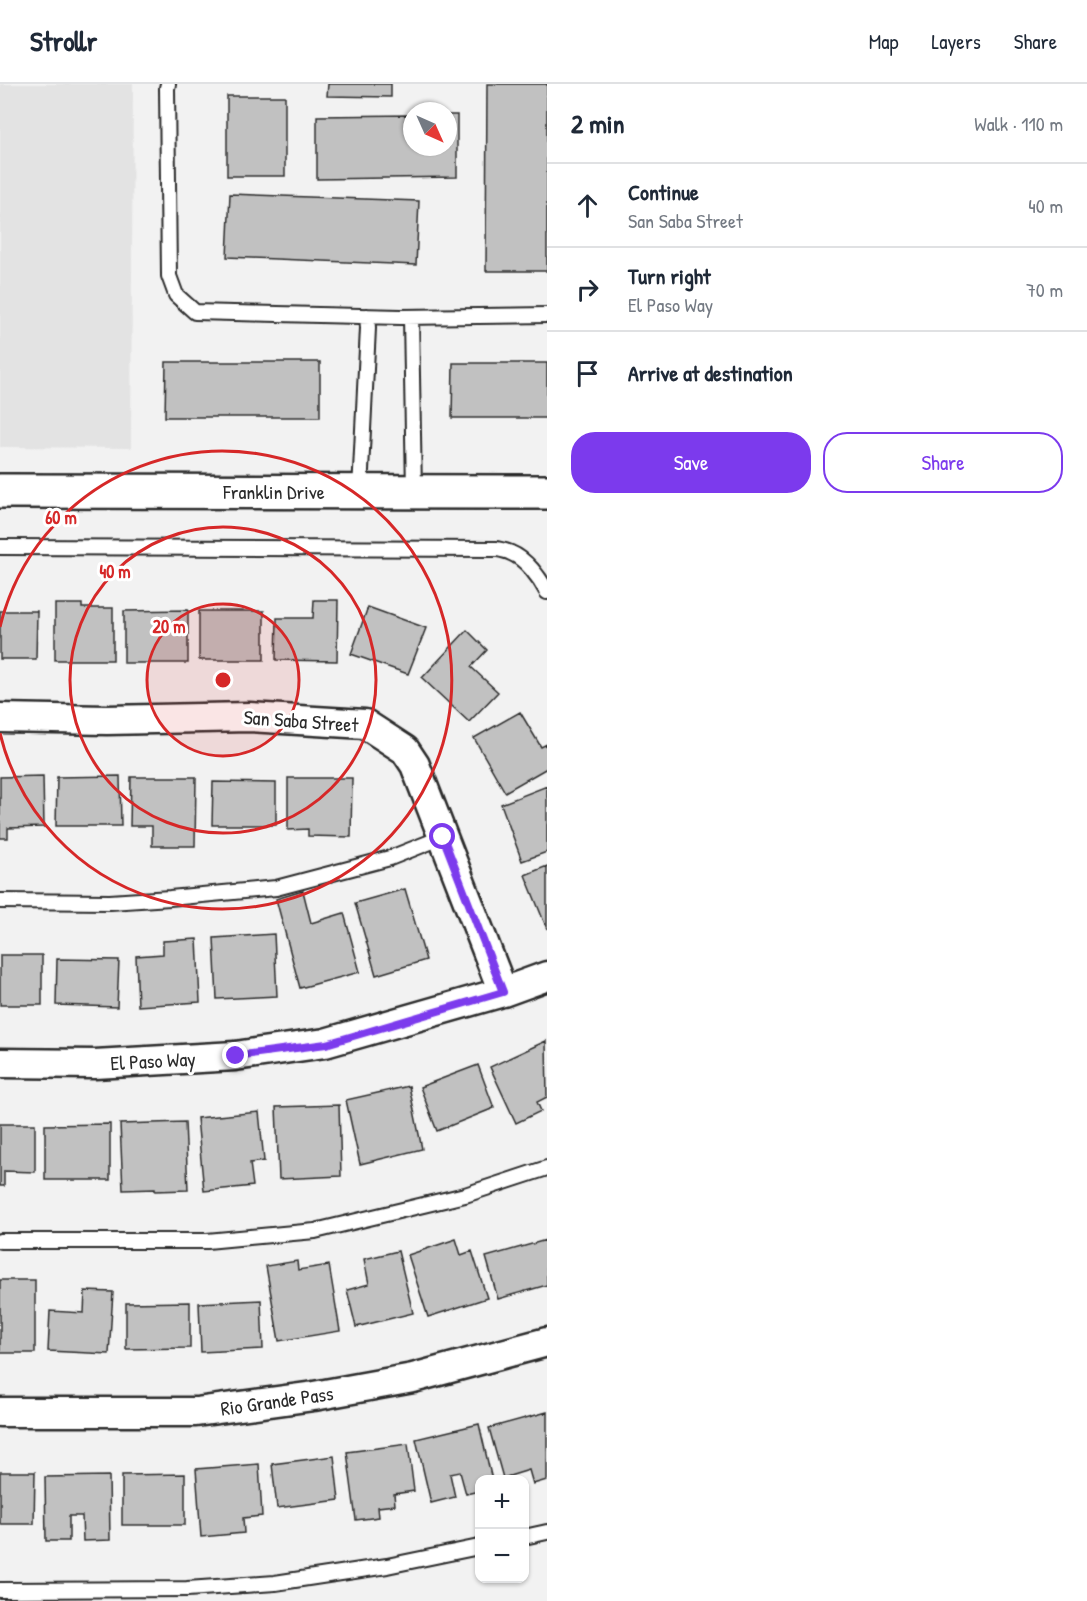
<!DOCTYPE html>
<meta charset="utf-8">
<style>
:root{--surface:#fff;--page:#f2f2f3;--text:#1f2937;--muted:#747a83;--line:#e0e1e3;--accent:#7c3aed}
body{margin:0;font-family:"Patrick Hand",sans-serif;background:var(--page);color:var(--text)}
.controls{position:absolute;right:18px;bottom:18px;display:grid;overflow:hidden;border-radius:12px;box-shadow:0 2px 4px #0004}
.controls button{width:54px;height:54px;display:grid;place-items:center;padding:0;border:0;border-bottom:2px solid var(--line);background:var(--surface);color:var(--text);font:30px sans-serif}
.compass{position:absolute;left:403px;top:18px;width:54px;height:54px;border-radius:50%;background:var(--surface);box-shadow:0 2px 4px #0004;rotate:135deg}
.stop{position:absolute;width:18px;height:18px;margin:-14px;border:4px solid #7c3aed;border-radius:50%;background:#fff}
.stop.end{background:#7c3aed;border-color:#fff;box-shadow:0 2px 6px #0008}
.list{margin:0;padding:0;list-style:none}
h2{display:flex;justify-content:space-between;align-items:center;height:78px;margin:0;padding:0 24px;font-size:26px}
h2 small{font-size:20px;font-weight:400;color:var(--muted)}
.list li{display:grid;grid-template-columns:39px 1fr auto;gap:18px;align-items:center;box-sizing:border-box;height:84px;padding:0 24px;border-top:2px solid var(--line)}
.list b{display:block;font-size:22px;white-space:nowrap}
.list p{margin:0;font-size:20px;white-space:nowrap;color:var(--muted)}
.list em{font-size:20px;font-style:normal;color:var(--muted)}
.actions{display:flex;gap:12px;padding:18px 24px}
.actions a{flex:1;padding:14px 0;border:2px solid var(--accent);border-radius:24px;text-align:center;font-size:21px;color:var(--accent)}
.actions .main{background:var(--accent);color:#fff}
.icon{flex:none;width:33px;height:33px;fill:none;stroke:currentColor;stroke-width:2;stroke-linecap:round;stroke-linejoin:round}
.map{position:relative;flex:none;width:547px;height:1517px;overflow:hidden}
header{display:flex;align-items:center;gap:36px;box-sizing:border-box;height:84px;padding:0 30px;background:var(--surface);border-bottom:2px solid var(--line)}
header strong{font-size:28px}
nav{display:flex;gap:33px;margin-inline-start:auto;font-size:21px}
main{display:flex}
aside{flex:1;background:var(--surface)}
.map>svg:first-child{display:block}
</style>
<header>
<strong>Strollr</strong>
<nav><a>Map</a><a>Layers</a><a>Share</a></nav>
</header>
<main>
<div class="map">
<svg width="547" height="1517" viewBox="0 0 547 1517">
<rect width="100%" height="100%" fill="#f2f2f2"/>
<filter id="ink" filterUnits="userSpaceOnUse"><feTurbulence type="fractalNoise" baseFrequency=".0167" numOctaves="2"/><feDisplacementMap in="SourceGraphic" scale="12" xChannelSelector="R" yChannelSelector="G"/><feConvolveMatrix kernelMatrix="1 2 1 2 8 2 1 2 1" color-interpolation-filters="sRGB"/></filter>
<g filter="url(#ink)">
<path fill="#e3e3e3" d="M0,0H133L131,364L0,363Z"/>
<path fill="#c1c1c1" stroke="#2b2b2b" stroke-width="1.5" d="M328,0H391V13L327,12Z
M487,0H547V187H486Z
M227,12H285V92H227Z
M412,31V63H448V31H457V93L317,95V32Z
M230,110L419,117L416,181L227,173Z
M166,278H320V333H165Z
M453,279H547V334H452Z
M314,516H338L337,577L276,576L277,534H313Z
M55,520H82V524H113V576H55Z
M368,523L426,544L408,590L351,570Z
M188,526V579H124V527Z
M0,527H37L36,575H0Z
M199,527H264V576H199Z
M467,546L487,566L471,583L498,608L469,638L422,594Z
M520,628L541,663L547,660V684L505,708L474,654Z
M43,692L44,743L8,744V754H0V693Z
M120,692L121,742H56L57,693Z
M131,693H196L195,762H152V742H130Z
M288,694H352L351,753L308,752V745L288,746Z
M213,698L276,699V741H212Z
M547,702V768L522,777L501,720Z
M547,782V845L525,791Z
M405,805L426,876L376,891L355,819Z
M303,807L311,839L344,829L360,888L300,904L276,815Z
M274,850L277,912L217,915L214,854Z
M197,855L200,918L138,922L136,872L163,870V857Z
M0,871H42V921H0Z
M57,875L119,876L117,923L56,921Z
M546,957L547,1013L537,1018L541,1027L516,1039L490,983Z
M478,981L494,1024L437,1047L420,1003Z
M409,1002L422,1065L360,1080L346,1016Z
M339,1021L341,1092L279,1095L276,1023Z
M259,1028L264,1077L250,1079L253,1102L204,1107L197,1034Z
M185,1038L188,1106L155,1107V1105L123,1106L120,1040Z
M0,1040H35V1088L4,1087V1102H0Z
M110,1040V1096H45V1041Z
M456,1155L461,1171L472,1167L487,1214L428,1233L408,1171Z
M546,1156L547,1201L498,1215L486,1173Z
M398,1167L413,1229L356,1243L347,1206L369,1200L364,1175Z
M297,1177L298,1186L329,1181L340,1247L279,1257L266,1182Z
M0,1196H35V1269H0Z
M85,1207L113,1208L109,1270L48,1267L50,1227L84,1229Z
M261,1216L263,1265L201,1268L199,1219Z
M190,1218V1264L126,1265V1219Z
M547,1328V1396L533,1400L529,1386L503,1394L489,1344Z
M479,1340L492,1396H479V1407L466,1410L460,1388L450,1390L455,1413L431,1419L416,1355Z
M408,1360L414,1407L394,1410L395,1421L378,1423L379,1433L356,1436L347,1368Z
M334,1372L339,1416L277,1424L272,1380Z
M259,1380L262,1432L243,1434L244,1449L201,1453L196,1385Z
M0,1388H35L34,1440H0Z
M185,1390V1441H122V1391Z
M109,1392L110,1456L83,1457L82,1432H69V1457H46L45,1393Z"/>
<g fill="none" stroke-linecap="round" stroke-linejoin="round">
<g stroke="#2b2b2b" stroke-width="18">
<path id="service" d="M168,0L167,4L169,192L176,211L195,228L401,233L547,231
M411,233L414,408
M360,407L368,244L367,232
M0,463L497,465C502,466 507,467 511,469C526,475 540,494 547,508
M0,817L110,818L170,814L276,804L390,774L443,753
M0,1157H207L315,1147L465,1111L547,1084
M524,1453L547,1448
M0,1506L187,1505L275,1499L387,1482L479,1463"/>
</g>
<g stroke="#2b2b2b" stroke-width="33">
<path id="minor" d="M0,634L107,636L249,633L365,640L405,666L415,681L503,908
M0,979L95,980L235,972L325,959L503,908L547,892
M0,1328H196L314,1312L413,1294L547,1258"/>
</g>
<g stroke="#2b2b2b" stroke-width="38">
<path id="tertiary" d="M0,407L547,408"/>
</g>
<use href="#service" stroke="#fff" stroke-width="14"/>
<use href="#minor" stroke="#fff" stroke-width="28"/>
<use href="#tertiary" stroke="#fff" stroke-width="33"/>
</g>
</g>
<g fill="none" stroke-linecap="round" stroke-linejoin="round" filter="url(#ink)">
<path stroke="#7c3aed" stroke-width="8" d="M236,972L326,960L503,908L443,753"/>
</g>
<circle cx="223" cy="596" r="76" fill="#d62828" fill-opacity=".12"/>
<g fill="none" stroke="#d62828" stroke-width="3">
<circle cx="223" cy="596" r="76"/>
<circle cx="223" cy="596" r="153"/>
<path d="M0 543A229 229 0 1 1 0 649"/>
</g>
<g text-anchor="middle" stroke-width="6" stroke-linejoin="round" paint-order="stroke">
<g font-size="20" fill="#2b2b2b" stroke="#fff">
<text x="274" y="415">Franklin Drive</text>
<text transform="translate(301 637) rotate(4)" y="7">San Saba Street</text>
<text transform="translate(153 977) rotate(-3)" y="7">El Paso Way</text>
<text transform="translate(277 1317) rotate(-8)" y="7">Rio Grande Pass</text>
</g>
</g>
<circle cx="223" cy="596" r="9" fill="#d62828" stroke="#fff" stroke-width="3"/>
<g font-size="18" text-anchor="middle" font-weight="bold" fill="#d62828" stroke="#fff" stroke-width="6" stroke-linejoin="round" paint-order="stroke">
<text x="61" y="440">60 m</text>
<text x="115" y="494">40 m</text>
<text x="169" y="549">20 m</text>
</g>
</svg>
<div class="controls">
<button>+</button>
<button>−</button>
</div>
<svg class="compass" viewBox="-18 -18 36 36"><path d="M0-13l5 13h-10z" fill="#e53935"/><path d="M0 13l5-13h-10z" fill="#747a83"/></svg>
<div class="stop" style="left:443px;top:753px"></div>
<div class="stop end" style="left:236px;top:972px"></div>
</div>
<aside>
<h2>2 min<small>Walk · 110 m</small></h2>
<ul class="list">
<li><svg class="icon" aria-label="ahead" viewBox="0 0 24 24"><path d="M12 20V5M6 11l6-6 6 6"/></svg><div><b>Continue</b><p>San Saba Street</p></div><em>40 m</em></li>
<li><svg class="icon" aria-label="right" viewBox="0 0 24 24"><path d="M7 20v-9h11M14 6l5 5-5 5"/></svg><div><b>Turn right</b><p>El Paso Way</p></div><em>70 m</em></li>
<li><svg class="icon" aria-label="arrive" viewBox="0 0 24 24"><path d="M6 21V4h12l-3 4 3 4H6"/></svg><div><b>Arrive at destination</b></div></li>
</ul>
<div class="actions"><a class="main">Save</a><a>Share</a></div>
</aside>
</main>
